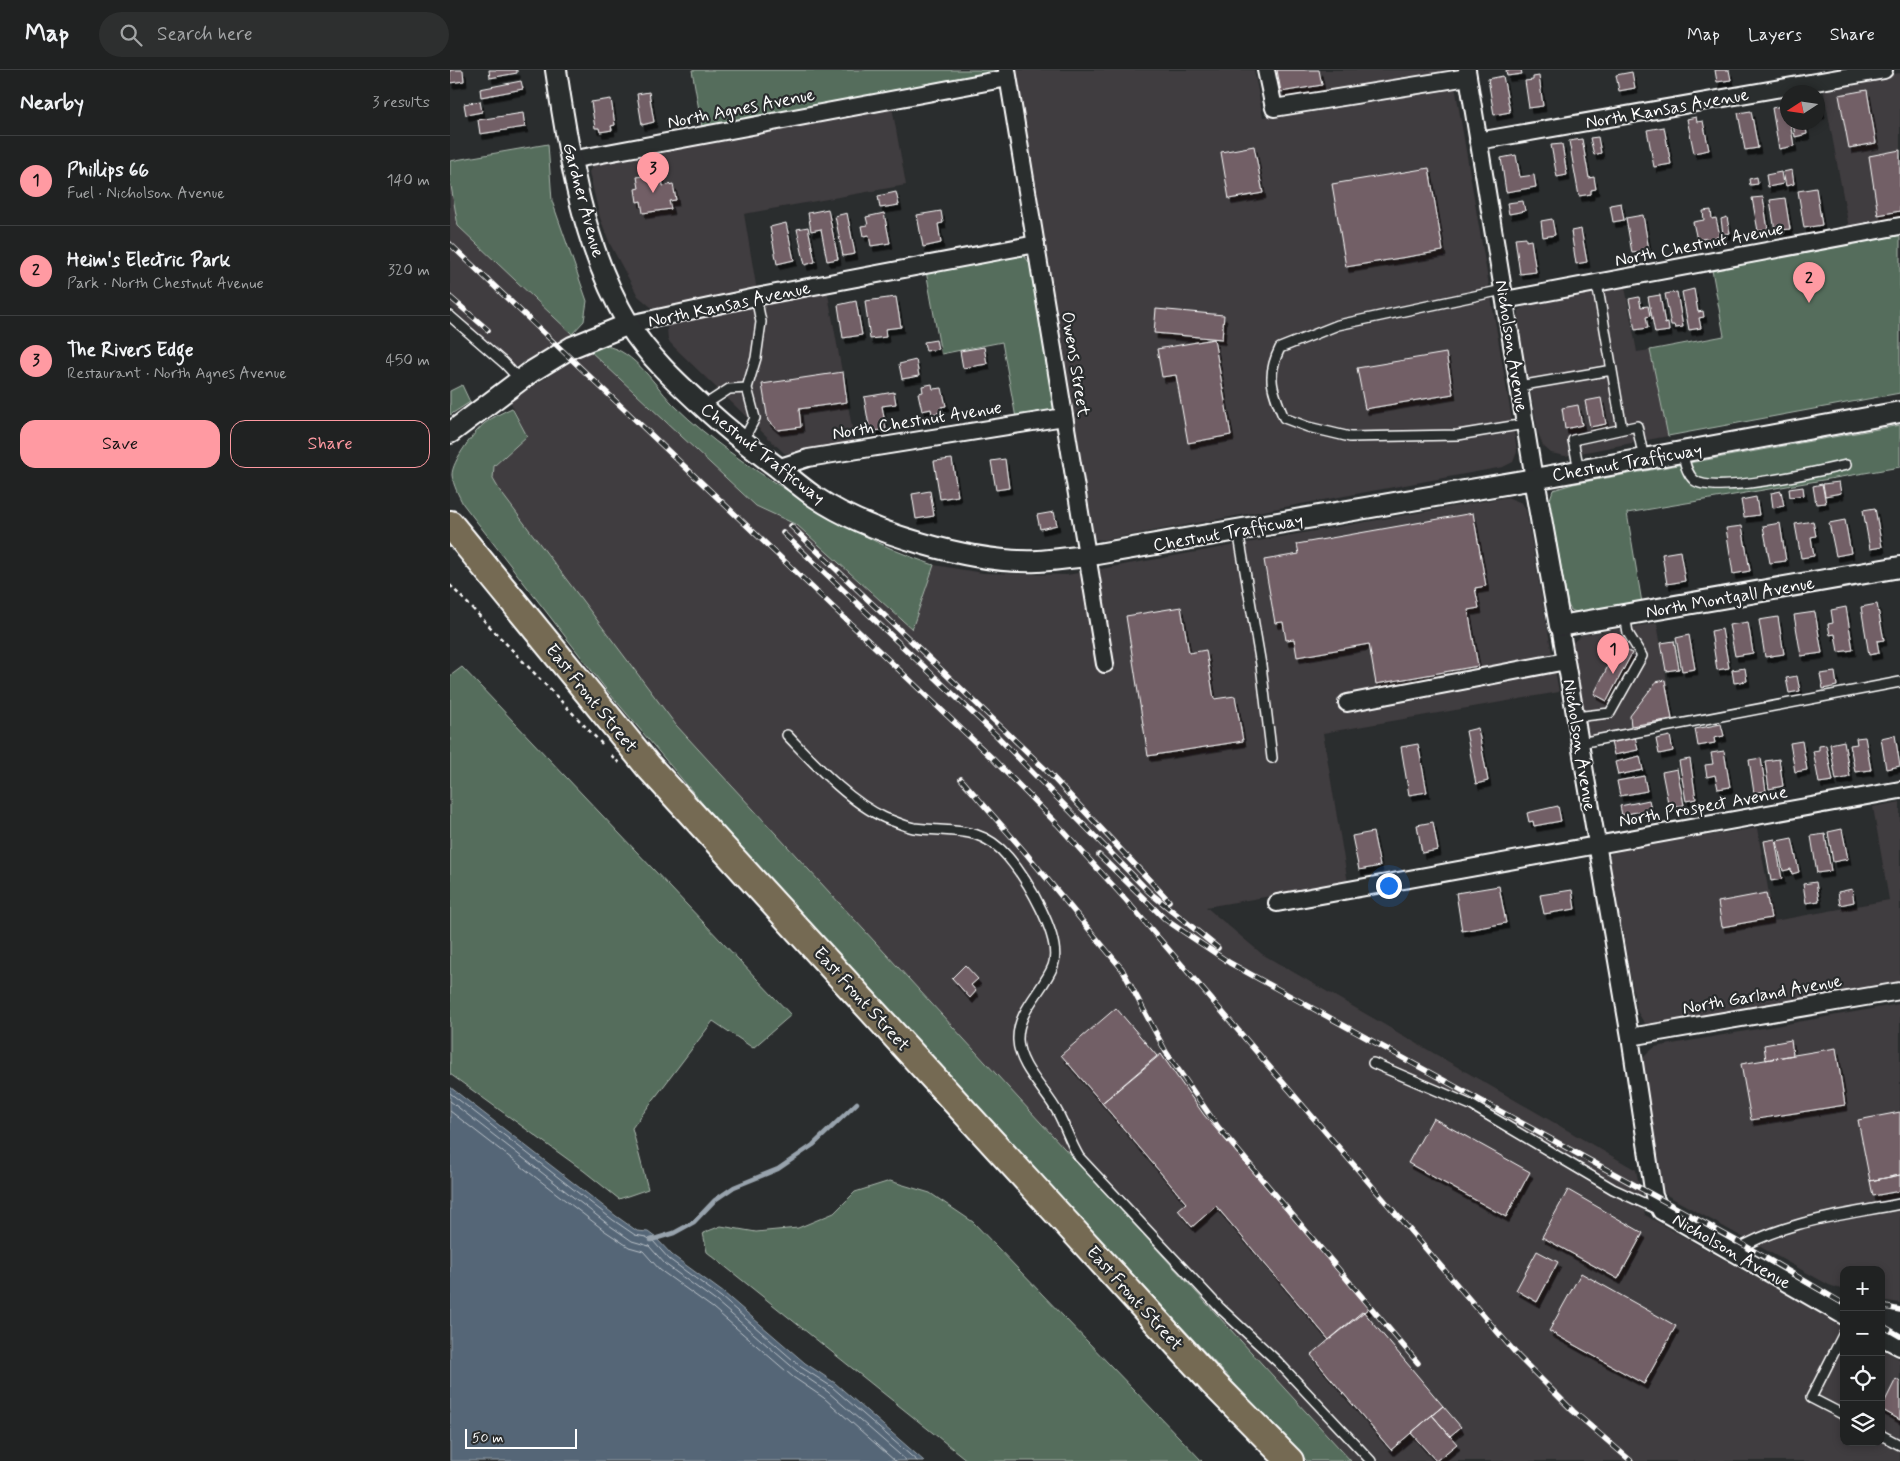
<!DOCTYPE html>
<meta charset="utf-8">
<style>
:root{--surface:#202222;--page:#2d2f2f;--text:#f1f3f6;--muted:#a2a4a5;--line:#3d3f40;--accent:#ff9aa2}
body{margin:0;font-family:Mynerve,sans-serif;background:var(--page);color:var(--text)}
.controls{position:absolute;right:15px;bottom:15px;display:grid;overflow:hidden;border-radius:10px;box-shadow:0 2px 8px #0003}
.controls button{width:45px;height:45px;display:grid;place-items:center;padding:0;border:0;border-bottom:1px solid var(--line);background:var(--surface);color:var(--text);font:25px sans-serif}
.compass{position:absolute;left:1330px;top:15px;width:45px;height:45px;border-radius:50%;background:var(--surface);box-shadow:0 2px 8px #0003;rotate:258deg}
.scale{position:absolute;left:15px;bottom:12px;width:112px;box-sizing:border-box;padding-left:5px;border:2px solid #fff;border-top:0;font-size:14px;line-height:18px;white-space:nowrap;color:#fff;-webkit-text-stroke:4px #2a2d2e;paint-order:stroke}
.you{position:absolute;left:938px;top:815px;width:18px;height:18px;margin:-12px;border:4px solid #fff;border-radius:50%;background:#1a73e8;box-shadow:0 0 0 8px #1a73e833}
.badge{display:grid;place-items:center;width:32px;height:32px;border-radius:50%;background:var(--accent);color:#111;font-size:16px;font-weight:700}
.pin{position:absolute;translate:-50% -41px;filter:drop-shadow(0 1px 2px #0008)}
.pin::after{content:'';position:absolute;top:26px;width:18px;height:15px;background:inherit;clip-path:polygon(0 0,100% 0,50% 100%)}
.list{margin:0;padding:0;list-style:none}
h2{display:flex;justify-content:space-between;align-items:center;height:65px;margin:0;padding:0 20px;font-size:21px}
h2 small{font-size:16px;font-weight:400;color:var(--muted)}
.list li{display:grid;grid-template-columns:32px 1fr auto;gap:15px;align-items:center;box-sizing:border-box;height:90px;padding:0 20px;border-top:1px solid var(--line)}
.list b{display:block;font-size:19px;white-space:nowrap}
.list p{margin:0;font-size:16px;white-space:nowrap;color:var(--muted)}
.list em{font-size:16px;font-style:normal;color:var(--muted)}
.actions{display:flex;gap:10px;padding:15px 20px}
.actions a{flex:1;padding:11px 0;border:1px solid var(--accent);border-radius:15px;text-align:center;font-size:18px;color:var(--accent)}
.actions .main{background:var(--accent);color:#111}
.icon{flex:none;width:28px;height:28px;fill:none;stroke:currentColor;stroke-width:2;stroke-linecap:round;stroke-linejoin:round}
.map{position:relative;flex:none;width:1450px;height:1391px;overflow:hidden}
header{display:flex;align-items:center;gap:30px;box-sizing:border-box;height:70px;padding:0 25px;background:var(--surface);border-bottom:1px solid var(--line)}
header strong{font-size:24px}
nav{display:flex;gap:28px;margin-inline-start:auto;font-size:18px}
.search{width:350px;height:45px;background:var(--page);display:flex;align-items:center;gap:12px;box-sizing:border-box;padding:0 18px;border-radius:28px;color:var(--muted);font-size:19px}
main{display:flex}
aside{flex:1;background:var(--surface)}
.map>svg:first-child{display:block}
</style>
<header>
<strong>Map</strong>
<div class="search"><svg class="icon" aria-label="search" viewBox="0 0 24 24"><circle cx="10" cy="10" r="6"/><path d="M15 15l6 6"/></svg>Search here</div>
<nav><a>Map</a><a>Layers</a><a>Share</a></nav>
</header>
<main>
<aside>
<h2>Nearby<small>3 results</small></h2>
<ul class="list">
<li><span class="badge">1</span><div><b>Phillips 66</b><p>Fuel · Nicholson Avenue</p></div><em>140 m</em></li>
<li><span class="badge">2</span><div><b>Heim's Electric Park</b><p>Park · North Chestnut Avenue</p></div><em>320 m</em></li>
<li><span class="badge">3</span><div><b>The Rivers Edge</b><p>Restaurant · North Agnes Avenue</p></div><em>450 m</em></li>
</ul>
<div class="actions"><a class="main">Save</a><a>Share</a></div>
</aside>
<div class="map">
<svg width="1450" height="1391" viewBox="0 0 1450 1391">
<defs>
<filter id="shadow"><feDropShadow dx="3" dy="5.5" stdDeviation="0" flood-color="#0009"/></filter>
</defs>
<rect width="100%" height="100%" fill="#2a2d2e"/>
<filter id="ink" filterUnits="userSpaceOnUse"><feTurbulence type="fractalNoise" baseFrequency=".02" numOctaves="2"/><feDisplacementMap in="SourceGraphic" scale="10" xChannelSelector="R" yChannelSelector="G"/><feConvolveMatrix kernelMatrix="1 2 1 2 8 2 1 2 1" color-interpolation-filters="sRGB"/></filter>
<g filter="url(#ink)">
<path fill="#403c3f" d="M564,0H804L813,47L996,13L1005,16L1066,374L1067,382L1063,392L1053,397L654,470L643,469L640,466Z
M822,0H1000L836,29L829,26Z
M1450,3V148L1399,158L1373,17Z
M442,37L456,115L294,144L307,221L215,240L201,237L188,226L160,174L150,148L139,102L143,94Z
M0,110L8,156L122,264L64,298L0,236Z
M1175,217L1187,282L1200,280L1218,366L1115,386L1101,383L1093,376L1088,363L1068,251L1069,240L1075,235Z
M377,219L405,374L343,384L334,383L223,276L218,270L217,258L220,253Z
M139,280L306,436L347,455L462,559L484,495L533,503L617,505L1057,427L1072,433L1076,440L1109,622L873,663L898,813L756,837L812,884L1186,1100L1195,1145L1394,1257V1372H1431V1279L1450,1289V1391H901L226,655L50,421L43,409L44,396L77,366L60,331Z
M1207,553L1224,652L1136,668L1121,574L1132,565Z
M1450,732V916L1198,956L1193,951L1187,941L1159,789L1161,783L1169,779L1307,758L1324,851L1439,830L1423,737Z
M1450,934V1233L1431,1230V1200H1394V1220L1379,1215L1213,1123L1192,996L1194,987L1199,982L1205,977Z"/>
<path fill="#546d5b" stroke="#aab6ad" d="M242,0H546L541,5L252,57Z
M98,74L102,131L137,231L134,251L122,264L8,156L0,110V91Z
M1450,165V323L1218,366L1200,280L1274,266L1262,200Z
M567,184L573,185L580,193L607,341L566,348L552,272L491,284L476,201Z
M155,276C185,280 205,317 226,337C260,370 298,396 338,421C385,451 431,478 484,495L462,559L347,455L306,436L139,280Z
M12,315L20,332L0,345V321Z
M62,338L77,366L44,396L43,409L50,421L226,655L901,1391H857L852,1386L389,889L296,785L155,618L13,434C9,426 3,415 2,405C2,391 24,362 35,353C43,347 53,342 62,338Z
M1450,355V397L1177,443L1192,533L1131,544L1121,540L1118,535L1099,432L1103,420L1123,414Z
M12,597L341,945L303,978L263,951L182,1058L198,1119L169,1129L134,1101L0,1004V606Z
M440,1111L480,1123L523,1152L752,1391H518L257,1182L253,1163L271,1156L306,1162L348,1158L384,1143L405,1122Z"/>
<path fill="#546677" stroke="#98a3ad" d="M0,1017L166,1146L187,1161L198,1162L206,1168L222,1185L274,1223L355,1293L385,1313L474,1391H0Z"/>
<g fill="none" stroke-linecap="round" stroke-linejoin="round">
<path stroke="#bbc2c9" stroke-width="1" d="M0,1023L163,1150L185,1165L196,1167L203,1171L219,1189L271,1227L351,1297L382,1317L467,1391
M0,1031L159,1155L182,1171L199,1176L215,1194L267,1232L347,1301L378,1322L457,1391
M0,1041L155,1161L179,1177L193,1181L210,1200L263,1238L343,1307L374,1328L445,1391"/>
<path stroke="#98a3ad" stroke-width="4.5" d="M201,1170L224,1163L244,1152L265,1130L284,1117L328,1099L363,1075L407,1033"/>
</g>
<path fill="#725f66" stroke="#fff" filter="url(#shadow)" d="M0,0H13L14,11L0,13Z
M39,0H67V3L40,8Z
M827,0H869L872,15L831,22Z
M1056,0H1071L1072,4L1057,6Z
M1265,0H1279L1281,10L1267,12Z
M1182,2L1185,18L1169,21L1166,5Z
M1053,6L1060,42L1044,45L1038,9Z
M1089,6L1093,36L1079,38L1075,11L1083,10V7Z
M71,11L73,19L31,27L30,19Z
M1417,20L1426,73L1399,78L1389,25Z
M199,22L204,52L192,55L187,24Z
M1369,27L1372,43L1368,44V28Z
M161,29L165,55L161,56L162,60L150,62L149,58H145L141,32Z
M30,31L32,42L16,45L14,34Z
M1337,35L1338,52H1340L1344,76L1329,79L1322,38Z
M1301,41L1308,78L1295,80L1288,43Z
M73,43L75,57L30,64L28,50Z
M1246,47L1247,52L1253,51L1259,80L1244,83L1237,49Z
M1343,52H1355L1357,64L1345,67Z
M1214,57L1221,94L1204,97L1197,60Z
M1148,67L1151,83L1144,85L1140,68Z
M1132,69L1139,108L1144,107L1146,119L1141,120V124L1129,126L1119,71Z
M1112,74L1117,105L1107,107L1101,75Z
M804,76L813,123L779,129L771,82Z
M1450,80V141L1428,145L1419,86Z
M1066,85L1070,107L1084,105L1086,117L1056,122L1051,88Z
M979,98L993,181L896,197L882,114Z
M1342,100L1344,114L1336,116L1333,102Z
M1331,102L1333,114L1318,117L1316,105Z
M211,103L213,116L223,114L226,130L219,131L221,139L193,143L191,131L187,132L185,119L189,118L187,107Z
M1307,107L1308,114L1300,115L1299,109Z
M1366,118L1372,155L1354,158L1348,121Z
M446,122L449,135L430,138L428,126Z
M1313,127L1318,160L1308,161L1302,128Z
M1335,128L1340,159L1325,161L1320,130Z
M1073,131L1075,141L1059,144L1057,133Z
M1171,133L1174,150L1163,152L1160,135Z
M378,139L388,189L377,191L371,159L361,161L358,143Z
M1261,140L1262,149L1266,148L1270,166L1263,168L1264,171L1258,172L1257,168L1247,170L1243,152L1254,150L1253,141Z
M491,141L493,153L488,154L491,173L473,177L467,145Z
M397,143L405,184L393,186L385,146Z
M434,143L440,173L421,176L419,165L413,166L411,156L418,155L416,147Z
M1193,145L1199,180L1182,183L1176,148Z
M1277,147L1280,163L1273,164L1271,149Z
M1102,149L1105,165L1093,167L1091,151Z
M336,153L344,190L327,194L320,157Z
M358,157L365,192L355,195L347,159Z
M1131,159L1137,192L1126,194L1121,161Z
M1076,167V171L1081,170L1086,202L1070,204L1065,168Z
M1244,219L1248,242L1253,241L1254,247L1249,248L1251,258L1239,260L1232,222Z
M1227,222L1233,257L1225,258L1224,255H1221L1215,224Z
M1210,225L1215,254L1218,253L1219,261L1205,263L1198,227Z
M446,227L451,257L435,259L436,267L420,269L415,231Z
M1189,227L1191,237L1198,236L1200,246L1196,247L1198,258L1185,260L1179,229Z
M406,231L412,265L393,268L388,235Z
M706,239L774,245L772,269L704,263Z
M764,269L781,365L738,373L726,305L712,307L707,279Z
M486,270L488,279L476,281L474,272Z
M534,277L537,294L513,298L510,281Z
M996,283L1003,324L915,339L907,298Z
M466,290L469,306L452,309L449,294Z
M393,302L397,332L349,339L351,357L328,360L318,351L312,314Z
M482,314L483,319L492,318L496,336L491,337L492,342L482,344L481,339L472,341L468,323L473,322L472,316Z
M444,322L446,334L432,336L436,359L420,362L414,327Z
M1151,328L1156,354L1140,357L1135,331Z
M1128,335L1132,355L1115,359L1112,338Z
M502,389L508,426L490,429L484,391Z
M555,389L559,418L546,420L541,391Z
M1389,412L1391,423L1375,426L1373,414Z
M1372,414L1376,433L1366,434L1363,416Z
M1353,417L1354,425L1340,427L1339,419Z
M480,421L484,446L466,449L462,424Z
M1331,421L1334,436L1323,438L1321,423Z
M1306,427L1309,445L1294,447L1291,430Z
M1425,438L1432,477L1420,479L1413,440Z
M604,442L607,455L590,459L587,445Z
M1023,443L1036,516L1025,518L1029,538L1018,540L1028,596L926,614L919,574L847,587L844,569L836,570L833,552L825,553L814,490L849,484L847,474Z
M1395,450L1401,483L1386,486L1379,453Z
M1363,451L1366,466L1361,467L1364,486L1351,488L1345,454Z
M1330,453L1336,491L1320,493L1313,456Z
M1292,456L1300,501L1283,504L1276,458Z
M1230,481L1235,511L1217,514L1212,484Z
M1427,534L1434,570L1427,571L1429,583L1419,585L1411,537Z
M731,537L739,583L756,580L764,629L785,626L793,671L698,686L676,546Z
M1396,537L1403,580L1388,582L1385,564L1380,565L1378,554L1383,553L1381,540Z
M1365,542L1372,583L1351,586L1344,545Z
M1328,547L1334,584L1315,587L1309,550Z
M1298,552L1303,583L1285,586L1279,555Z
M1272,559L1279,598L1267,600L1261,561Z
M1239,565L1245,599L1232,601L1226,568Z
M1224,571L1229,599L1216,601L1211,573Z
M1168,576L1182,583L1157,631L1144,624Z
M1295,598L1297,611L1284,613L1282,600Z
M1385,602L1387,616L1373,619L1370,604Z
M1347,606L1350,621L1339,623L1336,608Z
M1215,610L1222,649L1181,656L1180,646L1206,612Z
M1271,654L1274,666L1264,668L1265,673L1248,676L1245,659Z
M1028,658L1038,711L1026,714L1016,661Z
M1445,665L1450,696L1436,699L1431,668Z
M1185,666L1188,680L1164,685L1161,672Z
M1220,666L1223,681L1209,684L1206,669Z
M1415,667L1421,700L1405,702L1400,675L1407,674L1406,668Z
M1352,671L1357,700L1345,702L1340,673Z
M1394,671L1400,707L1386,710L1380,674Z
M968,674L977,722L959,725L951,677Z
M1376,675L1383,711L1369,713L1363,681L1369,680V676Z
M1274,681L1280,717L1268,719L1265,705L1257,707L1255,695L1263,694L1261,683Z
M1190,686L1193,700L1168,705L1165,692Z
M1311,688L1316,721L1304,723L1299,690Z
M1240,689L1246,729L1236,731L1229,691Z
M1329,689L1333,716L1319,719L1315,691Z
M1227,699L1234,735L1219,738L1212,702Z
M1194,706L1197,721L1170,726L1167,711Z
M1199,730L1201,739L1172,745L1170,736Z
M1108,736L1111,751L1084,756L1083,751L1079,752L1077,743Z
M983,752L988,780L972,783L967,755Z
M1392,759L1398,789L1383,792L1378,762Z
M923,762L930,796L909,800L902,766Z
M1375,764L1381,801L1367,803L1361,766Z
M1342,768L1349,802L1342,804L1341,799L1333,801L1327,771Z
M1325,769L1332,809L1321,811L1314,771Z
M1366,812L1369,831L1356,833L1353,814Z
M1049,816L1056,853L1012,861L1006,823Z
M1402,819L1404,832L1390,835L1388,822Z
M1122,820L1125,839L1094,844L1090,825Z
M1316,823L1321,848L1272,857L1268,832Z
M515,895L528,909L521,915L526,921L520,928L502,908Z
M666,938L707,986L652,1033L611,985Z
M1341,970L1343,985L1316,990L1314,975Z
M1386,978L1395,1035L1301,1050L1291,994Z
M711,984L754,1045L919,1238L879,1270L766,1136L742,1157L728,1140L736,1133L652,1033Z
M1450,1042V1105L1420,1111L1408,1050Z
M983,1048L1080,1102L1056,1147L958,1093Z
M1450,1105V1121L1423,1126L1420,1111Z
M1118,1120L1193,1163L1168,1209L1092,1167Z
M1087,1181L1108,1192L1087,1232L1066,1220Z
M1131,1203L1226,1256L1194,1314L1099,1261Z
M913,1241L993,1336L941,1380L861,1285Z
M1446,1309L1450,1312V1350L1431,1339Z
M993,1336L1011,1357L1000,1366L982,1345Z
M982,1345L1007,1374L986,1391L961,1363Z"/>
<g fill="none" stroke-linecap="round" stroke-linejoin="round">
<g stroke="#fff" stroke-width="12">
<path id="service" d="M1147,213L1172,359
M1053,220L888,255L830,278C816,306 822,320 834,348L858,357L900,367L1008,365L1075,354
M0,246L54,293L70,310
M1068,316L1162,300
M253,336L279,319L297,318
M293,371L305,348L297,318L306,288L311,252L306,227
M1232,382C1235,392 1236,403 1244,410C1262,426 1370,401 1396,395
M1129,400L1123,370L1187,356L1194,389
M788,460L811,595L822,688
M1125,647L1160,643L1192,586L1178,563L1175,545
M337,665C364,693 399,732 435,748C444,751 454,756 464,758C501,763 530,754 558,787C576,808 613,868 603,896C593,921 567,941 568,970C569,997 596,1020 608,1043C616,1058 620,1072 629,1087L770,1238L828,1292L921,1391
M1130,673L1450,612
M923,993L1021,1035L1163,1119L1211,1141
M1282,1182C1337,1150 1389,1146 1450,1134
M1394,1263L1361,1328L1394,1345
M1431,1365L1450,1375"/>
</g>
<g stroke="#fff" stroke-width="20">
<path id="minor" d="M557,0L655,594
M816,0L824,38L1018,7
M1017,0L1084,409
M1028,71L1434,0
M120,90L558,8
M1055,230L1450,156
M179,254L306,227L586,174
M327,398L358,388L614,347
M1110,556L1180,967L1204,1126L1211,1141L1394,1246
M897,633L1116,591
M827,833L1450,720
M1180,967L1450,921
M1431,1267L1450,1277"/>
</g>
<g stroke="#fff" stroke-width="24">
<path id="tertiary" d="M106,0C119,87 133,178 179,255C200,289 232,317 261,344C282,363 304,380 327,397C339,407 352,418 365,427C418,463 524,494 588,491C604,490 620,488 636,486L1084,409L1450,342
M0,363L81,302L122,277L179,254
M1084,409L1110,556L1450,497"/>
</g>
<g stroke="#fff" stroke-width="30">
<path id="primary" d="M0,454L198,696L762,1312L840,1391"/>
</g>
<path stroke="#fff" stroke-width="2.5" stroke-dasharray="4 4" stroke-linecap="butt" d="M0,515L153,675
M161,685L169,693"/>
<use href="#service" stroke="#2a2d2e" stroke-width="9"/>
<use href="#minor" stroke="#2a2d2e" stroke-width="16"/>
<use href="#tertiary" stroke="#2a2d2e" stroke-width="20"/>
<use href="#primary" stroke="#756b52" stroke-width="26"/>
<g stroke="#fff" stroke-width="5.5">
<path id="rail" d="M0,174L543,689L607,754L676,830L1069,1287L1123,1341L1181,1391
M0,227L38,260
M341,456L595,699L719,831
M333,463L546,665L699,822L768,878
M511,709L574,781L672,899L716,982L768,1057L968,1293
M649,785L716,850L780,893L1294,1175L1394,1234
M1431,1236L1450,1240
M1431,1255L1450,1266"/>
</g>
<use href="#rail" stroke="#2a2d2e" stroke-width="4" stroke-dasharray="11" stroke-linecap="butt"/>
</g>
</g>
<g text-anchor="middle" stroke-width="4.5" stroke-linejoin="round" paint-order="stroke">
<g font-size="18" fill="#fff" stroke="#2a2d2e">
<text transform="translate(291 38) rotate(-11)" y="6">North Agnes Avenue</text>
<text transform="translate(1217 38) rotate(-10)" y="6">North Kansas Avenue</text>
<text transform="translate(134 130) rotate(75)" y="6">Gardner Avenue</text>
<text transform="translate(1249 174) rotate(-11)" y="6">North Chestnut Avenue</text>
<text transform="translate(279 234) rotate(-12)" y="6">North Kansas Avenue</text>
<text transform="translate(1062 276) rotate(81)" y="6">Nicholson Avenue</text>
<text transform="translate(626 294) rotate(81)" y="6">Owens Street</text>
<text transform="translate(467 350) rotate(-9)" y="6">North Chestnut Avenue</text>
<text transform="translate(313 383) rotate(38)" y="6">Chestnut Trafficway</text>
<text transform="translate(1177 392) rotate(-10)" y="6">Chestnut Trafficway</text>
<text transform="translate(778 462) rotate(-10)" y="6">Chestnut Trafficway</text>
<text transform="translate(1280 527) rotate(-10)" y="6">North Montgall Avenue</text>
<text transform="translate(142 628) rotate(51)" y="6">East Front Street</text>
<text transform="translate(1130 675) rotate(81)" y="6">Nicholson Avenue</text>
<text transform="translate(1253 736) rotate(-10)" y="6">North Prospect Avenue</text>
<text transform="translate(1312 924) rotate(-10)" y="6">North Garland Avenue</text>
<text transform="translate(412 929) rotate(48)" y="6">East Front Street</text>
<text transform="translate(1282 1181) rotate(30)" y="6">Nicholson Avenue</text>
<text transform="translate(685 1228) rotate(48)" y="6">East Front Street</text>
</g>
</g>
</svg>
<div class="controls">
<button>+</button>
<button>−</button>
<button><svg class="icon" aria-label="locate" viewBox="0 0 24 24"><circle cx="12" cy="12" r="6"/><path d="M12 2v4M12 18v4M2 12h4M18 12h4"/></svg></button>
<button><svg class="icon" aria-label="layers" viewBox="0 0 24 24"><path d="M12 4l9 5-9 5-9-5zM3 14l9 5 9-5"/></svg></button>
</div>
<svg class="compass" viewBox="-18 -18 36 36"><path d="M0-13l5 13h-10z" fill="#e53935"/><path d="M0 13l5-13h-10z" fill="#a2a4a5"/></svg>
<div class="scale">50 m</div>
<div class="you"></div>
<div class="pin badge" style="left:1163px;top:604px">1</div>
<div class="pin badge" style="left:1359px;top:233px">2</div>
<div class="pin badge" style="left:203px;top:123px">3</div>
</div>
</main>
